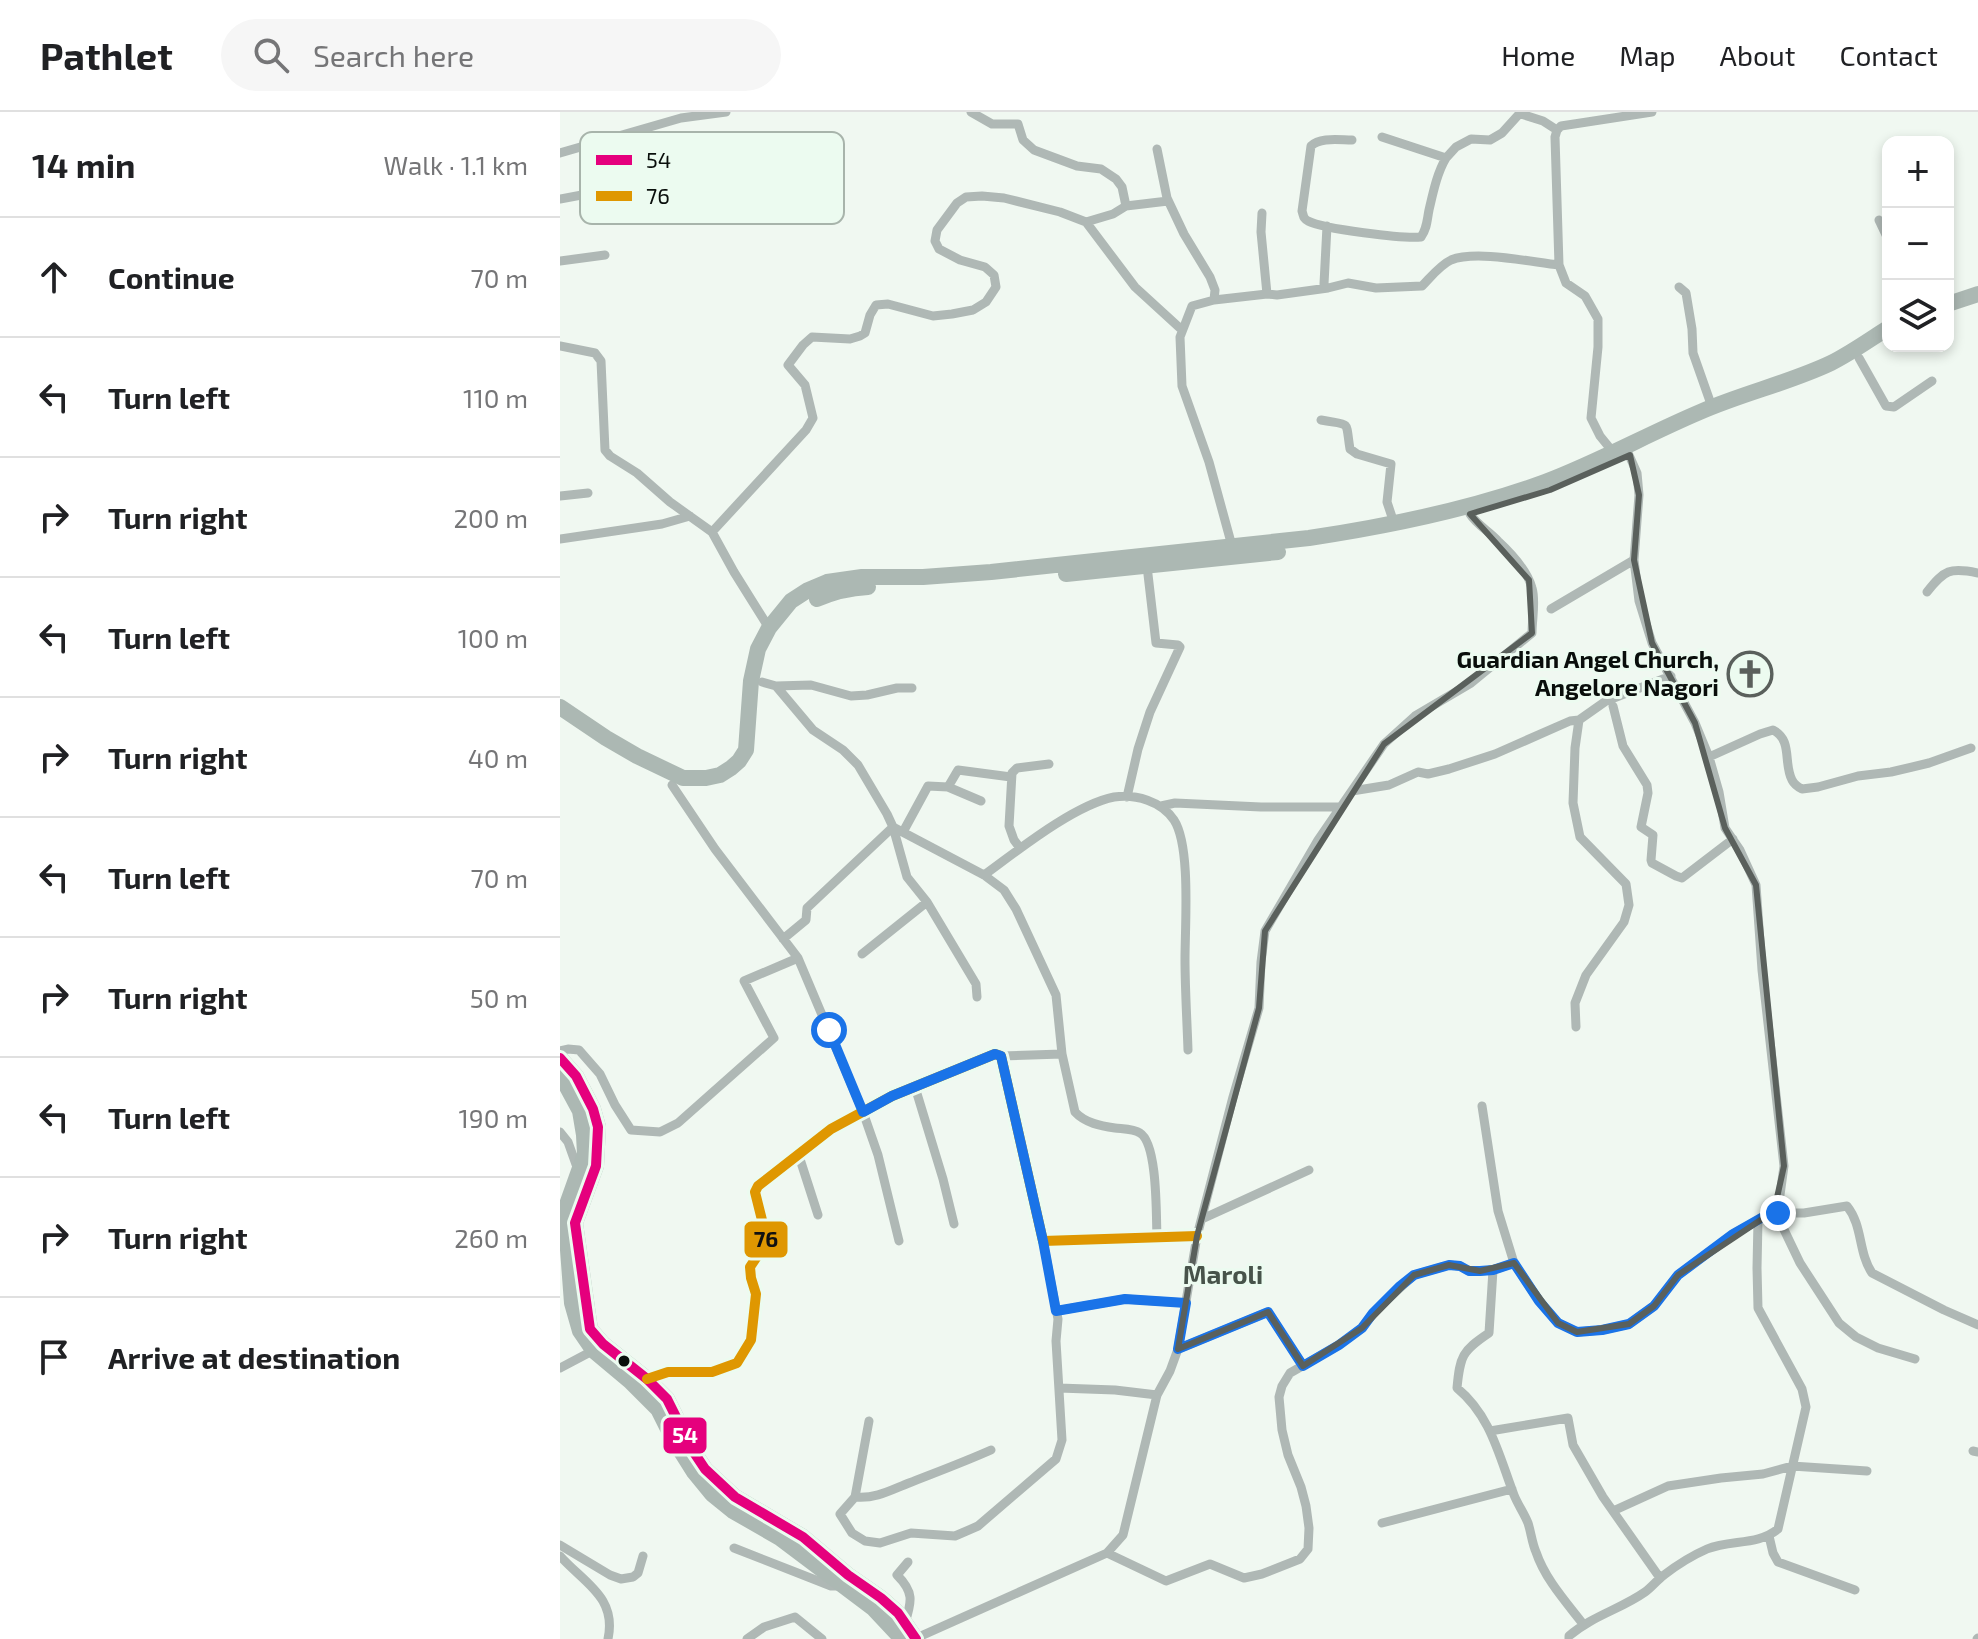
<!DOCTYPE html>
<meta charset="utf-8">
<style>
:root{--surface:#fff;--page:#f6f6f6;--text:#202124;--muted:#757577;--line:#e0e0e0}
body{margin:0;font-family:"Exo 2",sans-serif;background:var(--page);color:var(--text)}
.controls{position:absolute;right:24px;top:24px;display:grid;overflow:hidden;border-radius:16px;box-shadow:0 4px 12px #0003}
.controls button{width:72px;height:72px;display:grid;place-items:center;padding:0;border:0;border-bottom:2px solid var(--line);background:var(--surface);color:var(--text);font:40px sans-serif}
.stop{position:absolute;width:24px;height:24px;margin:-18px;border:6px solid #1a73e8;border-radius:50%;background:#fff}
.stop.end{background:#1a73e8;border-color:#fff;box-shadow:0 2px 8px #0008}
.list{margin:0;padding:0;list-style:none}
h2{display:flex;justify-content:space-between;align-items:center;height:104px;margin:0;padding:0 32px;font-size:34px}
h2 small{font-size:26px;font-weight:400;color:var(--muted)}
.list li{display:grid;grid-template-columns:52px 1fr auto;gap:24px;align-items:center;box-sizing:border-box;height:120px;padding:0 32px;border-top:2px solid var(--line)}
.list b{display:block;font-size:30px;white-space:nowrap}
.list em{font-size:26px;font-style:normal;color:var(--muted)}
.icon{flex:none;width:44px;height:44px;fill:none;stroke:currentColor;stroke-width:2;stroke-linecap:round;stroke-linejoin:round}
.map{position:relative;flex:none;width:1418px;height:1527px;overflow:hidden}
header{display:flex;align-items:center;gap:48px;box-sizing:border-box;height:112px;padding:0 40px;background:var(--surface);border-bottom:2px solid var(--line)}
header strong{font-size:38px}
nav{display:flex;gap:44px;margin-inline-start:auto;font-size:28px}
.search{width:560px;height:72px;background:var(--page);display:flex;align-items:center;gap:20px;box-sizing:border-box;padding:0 28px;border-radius:44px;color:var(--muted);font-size:30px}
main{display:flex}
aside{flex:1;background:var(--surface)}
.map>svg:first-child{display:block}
</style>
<header>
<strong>Pathlet</strong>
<div class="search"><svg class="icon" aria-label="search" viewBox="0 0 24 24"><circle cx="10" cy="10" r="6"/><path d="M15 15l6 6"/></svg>Search here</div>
<nav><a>Home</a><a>Map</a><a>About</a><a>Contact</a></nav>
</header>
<main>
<aside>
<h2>14 min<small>Walk · 1.1 km</small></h2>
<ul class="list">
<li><svg class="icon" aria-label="ahead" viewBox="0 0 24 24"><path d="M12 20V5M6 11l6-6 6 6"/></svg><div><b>Continue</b></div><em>70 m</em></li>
<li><svg class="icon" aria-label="left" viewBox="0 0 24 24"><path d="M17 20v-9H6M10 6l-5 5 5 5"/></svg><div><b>Turn left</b></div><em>110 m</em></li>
<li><svg class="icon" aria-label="right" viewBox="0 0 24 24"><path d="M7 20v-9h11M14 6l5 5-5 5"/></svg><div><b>Turn right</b></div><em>200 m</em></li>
<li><svg class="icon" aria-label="left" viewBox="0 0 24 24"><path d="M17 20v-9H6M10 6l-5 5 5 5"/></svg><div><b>Turn left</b></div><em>100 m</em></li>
<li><svg class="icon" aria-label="right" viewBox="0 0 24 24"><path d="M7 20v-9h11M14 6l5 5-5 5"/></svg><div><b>Turn right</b></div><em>40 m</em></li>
<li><svg class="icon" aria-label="left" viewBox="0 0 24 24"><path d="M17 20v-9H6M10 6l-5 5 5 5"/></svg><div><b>Turn left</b></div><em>70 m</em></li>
<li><svg class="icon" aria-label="right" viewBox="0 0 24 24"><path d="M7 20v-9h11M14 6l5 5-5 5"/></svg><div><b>Turn right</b></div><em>50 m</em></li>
<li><svg class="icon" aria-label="left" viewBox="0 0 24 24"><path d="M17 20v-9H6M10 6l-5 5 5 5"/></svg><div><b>Turn left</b></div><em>190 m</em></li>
<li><svg class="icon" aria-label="right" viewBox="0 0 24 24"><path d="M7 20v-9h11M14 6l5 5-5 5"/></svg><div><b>Turn right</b></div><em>260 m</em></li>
<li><svg class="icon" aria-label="arrive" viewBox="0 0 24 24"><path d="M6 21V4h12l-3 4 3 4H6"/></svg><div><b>Arrive at destination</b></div></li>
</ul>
</aside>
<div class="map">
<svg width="1418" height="1527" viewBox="0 0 1418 1527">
<rect width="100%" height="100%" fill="#f0f8f1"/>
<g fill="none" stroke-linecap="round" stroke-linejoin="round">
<path stroke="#afb8b5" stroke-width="9" d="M411,0L432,12H458L463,28L474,38L517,54L541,57L556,67L562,75L566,94L608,89
M961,2L983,9L997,18
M822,25L886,46L896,35L911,27L930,28L942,21L961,0
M792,28C779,28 760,25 751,34L742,99C744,105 743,106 748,109C763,117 844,127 861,125C867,117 867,108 869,98C873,81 877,61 886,46
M597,37L607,86L624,122L650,165L655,178L654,188
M0,41L121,6L166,0
M0,87L80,72L173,39
M702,101L701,120L707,182
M1319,108L1328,127
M526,110L575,175L622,218
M0,149L45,143
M1119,175L1126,181L1132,217L1133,241L1152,295
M765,176L764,172L767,114
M0,234L35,241L41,249L45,338L50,344L77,361L110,390L152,420L174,460L209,516
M1299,246L1326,294L1334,295L1372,269
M761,308C792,314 785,307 790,337L797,342L831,352L827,390L834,411
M1053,340L1040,324L1031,306L1038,235V207L1025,184L1006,171L999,153L995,25L997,18L1001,14L1092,0
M0,384L28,381
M152,420L246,318L253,306L245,273L228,253L243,233L252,225L290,227L300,224L305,221L310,203L316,193L328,192L373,204L392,202L413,198L426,190L436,175L434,163L425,155L400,148L379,137L375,129L377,118L397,91L406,85L422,84L444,86L500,100L526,110L553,102L566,94
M0,427L102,412L130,404
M672,434L649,350L622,274L620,225L632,194L654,188L707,182L717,183L768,176L788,171L816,176L862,174C870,166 880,153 891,148C916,138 971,150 999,153
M1367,480C1384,458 1390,455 1418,461
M991,497L1074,448
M202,570L216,574L253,618L283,638L298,653L327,702L333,715L347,765L367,790L416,872L417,885
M216,574L251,573L291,584L307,583L337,576H352
M1053,594L1063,634L1087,673L1088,681L1081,715L1093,723L1091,748L1092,751L1116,764L1122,766L1173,727
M1149,645L1200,622L1213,618C1233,628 1223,651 1232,668C1234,672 1238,675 1242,677L1258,675L1298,664L1331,660L1369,651L1411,636
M112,673L155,737L238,846L303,1000L318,1043L339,1129
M388,675L421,689
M792,679L829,673L858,660L868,662L889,657L935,642L1010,609L1019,608
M567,685L578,637L590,600L620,535L618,533L596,531L587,454
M601,694L615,691L701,695H781
M343,720L368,674L388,675L398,658L451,665
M460,736L454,728L449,714L452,661L457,656L489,652
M424,763C457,739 514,693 554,685C576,682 601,689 614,708C631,734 625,813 625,847C625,877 627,908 628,938
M223,827L246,808L247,796L333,715L424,763L444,778L456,797L496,883L502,942L441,944
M302,842L367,790
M1016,915L1015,891L1026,863L1064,810L1069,793L1066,772L1020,725L1013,691L1015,636L1019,608L1046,589L1111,564
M0,939L8,937L19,938L40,962L55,993L71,1018L100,1020L118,1011L214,926L184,869L238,846
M502,942L515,1000C525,1011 541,1014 555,1016C563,1017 574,1017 580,1021C598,1032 596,1105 597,1126
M355,975L383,1067L394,1112
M922,994L938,1099L954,1151L979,1189L998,1211L1017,1220L1042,1218L1069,1212L1094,1194L1118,1163L1173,1122L1214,1099L1220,1083L1224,1054L1202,858L1196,773L1180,738L1165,716L1159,680L1149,645L1135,611L1092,531L1079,489L1074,448L1079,383L1077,361L1065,334
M0,1020L8,1030L18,1058
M238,1041L258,1103
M1210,1101H1244L1287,1094C1303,1114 1298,1140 1312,1161L1384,1198L1418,1213
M1216,1101L1240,1151L1279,1211L1296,1225L1318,1236L1355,1247
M642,1107L749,1058
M933,1158L929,1221C902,1239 900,1244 897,1276C931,1304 939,1344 954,1383C958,1393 964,1401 968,1411C971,1420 972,1431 976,1440C985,1467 1006,1490 1023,1512
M496,1199L565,1187L626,1191
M618,1237L708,1200L743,1254
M0,1256L36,1237
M87,1267L108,1260H152L177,1251L191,1228L196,1182L191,1166L190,1155L206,1131V1124L195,1080L198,1074L271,1017L332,984L435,942L441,944L483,1129L637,1124
M499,1276L555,1278L597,1283
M309,1309L295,1385L280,1402L292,1421L305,1429L320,1431L351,1421L395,1424L418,1414L496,1347L502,1328L496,1229L498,1207L483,1129
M930,1319L1008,1306L1013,1333L1043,1385L1100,1466
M1413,1339L1418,1340
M295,1385C316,1387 331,1378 349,1371C377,1360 404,1350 431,1338
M1053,1399L1108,1374L1161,1366L1203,1362L1232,1354L1307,1359
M822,1411L952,1377
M1209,1424L1213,1441L1218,1450L1295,1478
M0,1433L50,1463L61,1467L73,1465L78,1461L83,1444
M174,1436L271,1474H280
M547,1441L606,1469L650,1452L684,1466L702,1462L740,1447L748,1437L749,1416L746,1394L741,1375L728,1343L722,1318L719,1285L722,1274L730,1261L779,1233L802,1216L813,1201L854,1163L889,1153L900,1154L909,1159H920L933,1158L954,1151
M0,1444C24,1471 57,1485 48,1527
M345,1511C352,1489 354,1480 337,1463L348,1450
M187,1527L204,1515L235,1505L262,1527
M354,1527L547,1441L563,1423L597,1283L610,1259L618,1237L637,1124L673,985L699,896L701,850L705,819L758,728L824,632L855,604L911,571L972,521C972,507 976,489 972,476C967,458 951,441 938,429C929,419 917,413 910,402
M1009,1527V1524C1032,1504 1061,1497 1085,1480C1092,1475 1097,1468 1104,1463C1117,1453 1131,1444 1147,1437C1171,1427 1197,1434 1218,1417L1246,1295L1242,1277L1198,1196L1197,1156L1198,1108
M1417,1527L1418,1526"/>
<path stroke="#acb8b3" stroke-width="16" d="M1388,192L1418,182
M506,462L718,440
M257,487C273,480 289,476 308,475
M0,595L46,626L77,644L123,666H146L160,663L171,656L179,649L186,638L191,569L198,537L209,516L231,489L248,478L267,470L302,465H363L431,460L749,426C829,414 909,398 985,370C1038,350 1088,322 1140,300C1183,281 1229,271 1271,251C1291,241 1309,228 1328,216
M0,946L16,964L33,997L38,1015L36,1054L15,1111L30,1217L43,1232L87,1267L107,1287L133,1339L145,1357L175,1385L243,1425L288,1463L321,1486L338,1501L356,1527
M0,962L20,999L24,1023L25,1042L5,1098L12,1191L20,1219L33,1238L70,1269L98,1297L112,1325L134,1360L152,1382L173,1399L220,1426L313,1496L342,1527"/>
<g stroke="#ecfbf0" stroke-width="16">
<path id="bus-1" d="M0,946L16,964L33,997L38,1015L36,1054L15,1111L30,1217L43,1232L87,1267L107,1287L133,1339L145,1357L175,1385L243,1425L288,1463L321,1486L338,1501L356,1527"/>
</g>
<g stroke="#ecfbf0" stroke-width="16">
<path id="bus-2" d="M87,1267L108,1260H152L177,1251L191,1228L196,1182L191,1166L190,1155L206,1131V1124L195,1080L198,1074L271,1017L332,984L435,942L441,944L483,1129L637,1124"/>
</g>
<use href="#bus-1" stroke="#e5007d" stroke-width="10"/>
<use href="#bus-2" stroke="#df9701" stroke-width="10"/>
</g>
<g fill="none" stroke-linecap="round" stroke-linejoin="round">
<path stroke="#1a73e8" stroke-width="10" d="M269,918L303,1000L332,984L435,942L441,944L483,1129L496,1199L565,1187L626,1191L618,1237L708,1200L743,1254L779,1233L802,1216L813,1201L839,1175L854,1163L889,1153L900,1154L909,1159H920L933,1158L954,1151L979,1189L998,1211L1017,1220L1042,1218L1069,1212L1094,1194L1118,1163L1173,1122L1210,1101H1218"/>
</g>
<path fill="none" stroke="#5a605c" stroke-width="6" stroke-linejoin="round" d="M1070,343L1079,383L1074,448L1092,531L1135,611L1165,716L1196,773L1224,1054L1214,1099L1118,1163L1094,1194L1069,1212L1017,1220L998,1211L954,1151L920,1159L889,1153L854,1163L802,1216L743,1254L708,1200L618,1237L637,1124L699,896L705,819L824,632L972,521L969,468L910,402L990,378Z"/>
<defs>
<g id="church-ring" transform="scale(2.3)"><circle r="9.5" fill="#ecfbf0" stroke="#5a605c" stroke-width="1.5"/><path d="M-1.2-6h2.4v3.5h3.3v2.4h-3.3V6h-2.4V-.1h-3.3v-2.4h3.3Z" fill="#5a605c"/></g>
</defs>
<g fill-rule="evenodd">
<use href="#church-ring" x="1190" y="562"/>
</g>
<circle fill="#090e0b" stroke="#ecfbf0" stroke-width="3" cx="64" cy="1249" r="7"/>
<g text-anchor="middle" stroke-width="6" stroke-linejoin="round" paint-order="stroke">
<g font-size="24" font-weight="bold" fill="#090e0b" stroke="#ecfbf0" text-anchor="end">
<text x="1159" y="556">Guardian Angel Church,<tspan x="1159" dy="28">Angelore Nagori</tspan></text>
</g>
<g font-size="26" font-weight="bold" fill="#47534a" stroke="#ecfbf0">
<text x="663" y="1172">Maroli</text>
</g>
</g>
<rect x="20" y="20" width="264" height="92" rx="12" fill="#ecfbf0" stroke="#a8b4ab" stroke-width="2"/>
<rect x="36" y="43" width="36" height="10" fill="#e5007d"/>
<rect x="36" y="79" width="36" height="10" fill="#df9701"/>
<g font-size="22" fill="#090e0b">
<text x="86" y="56">54</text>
<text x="86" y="92">76</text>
</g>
<g stroke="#ecfbf0" stroke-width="3">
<rect x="183" y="1108" width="46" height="39" rx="8" fill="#df9701"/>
<rect x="102" y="1304" width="46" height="39" rx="8" fill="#e5007d"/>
</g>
<g font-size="22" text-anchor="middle" font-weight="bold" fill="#fff">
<text x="125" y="1331">54</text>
</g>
<g font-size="22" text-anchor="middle" font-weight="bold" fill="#111">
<text x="206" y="1135">76</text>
</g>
</svg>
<div class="controls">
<button>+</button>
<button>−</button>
<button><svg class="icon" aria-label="layers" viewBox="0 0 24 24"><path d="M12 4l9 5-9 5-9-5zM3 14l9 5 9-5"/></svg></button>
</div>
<div class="stop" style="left:269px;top:918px"></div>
<div class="stop end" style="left:1218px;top:1101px"></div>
</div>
</main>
